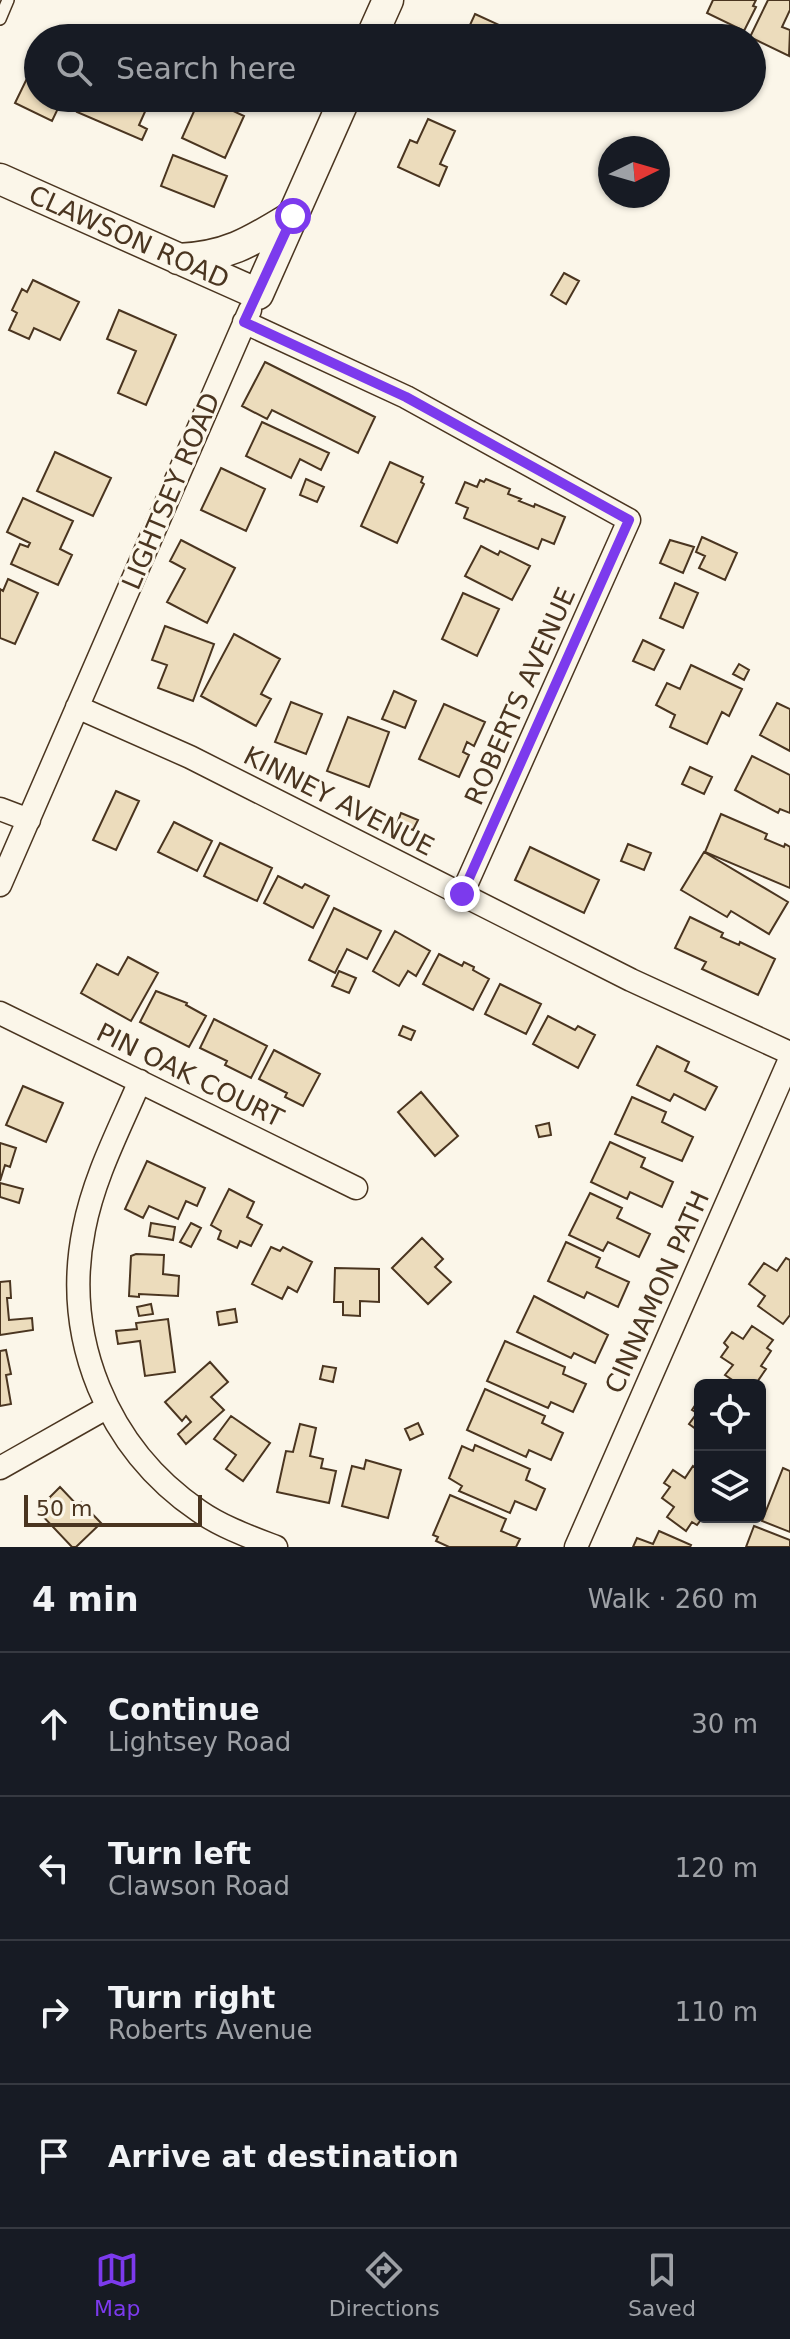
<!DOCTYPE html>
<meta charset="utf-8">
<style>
:root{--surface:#171b24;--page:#20242c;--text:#f1f3f6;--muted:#9ea1a6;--line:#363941;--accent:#7c3aed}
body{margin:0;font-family:"DejaVu Sans",sans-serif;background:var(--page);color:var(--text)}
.controls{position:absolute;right:24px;bottom:24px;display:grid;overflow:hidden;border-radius:12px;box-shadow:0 2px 6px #0004}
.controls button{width:72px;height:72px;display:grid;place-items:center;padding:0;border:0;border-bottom:2px solid var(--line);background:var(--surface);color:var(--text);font:40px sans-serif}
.compass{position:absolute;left:598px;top:136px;width:72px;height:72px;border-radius:50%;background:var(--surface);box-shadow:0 2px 6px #0004;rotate:85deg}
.scale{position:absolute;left:24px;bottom:20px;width:178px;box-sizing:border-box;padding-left:8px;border:4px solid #4a3520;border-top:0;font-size:22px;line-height:28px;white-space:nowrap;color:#4a3520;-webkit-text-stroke:6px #fbf6e9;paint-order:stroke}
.stop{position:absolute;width:24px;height:24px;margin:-18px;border:6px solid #7c3aed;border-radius:50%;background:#fff}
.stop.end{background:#7c3aed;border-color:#fff;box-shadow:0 2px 8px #0008}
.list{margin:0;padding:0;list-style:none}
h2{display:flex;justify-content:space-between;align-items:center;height:104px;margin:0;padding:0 32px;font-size:34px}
h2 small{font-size:26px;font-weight:400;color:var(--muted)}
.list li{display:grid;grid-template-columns:52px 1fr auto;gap:24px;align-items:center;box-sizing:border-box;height:144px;padding:0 32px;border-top:2px solid var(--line)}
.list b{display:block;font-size:30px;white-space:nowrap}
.list p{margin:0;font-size:26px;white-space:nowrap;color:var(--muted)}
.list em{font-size:26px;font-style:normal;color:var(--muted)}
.icon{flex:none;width:44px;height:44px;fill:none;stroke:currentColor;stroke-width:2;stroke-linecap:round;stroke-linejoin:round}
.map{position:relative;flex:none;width:790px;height:1547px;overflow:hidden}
.search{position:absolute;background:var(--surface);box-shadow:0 2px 6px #0004;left:24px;right:24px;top:24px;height:88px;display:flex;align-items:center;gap:20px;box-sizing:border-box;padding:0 28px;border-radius:44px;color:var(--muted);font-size:30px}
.sheet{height:680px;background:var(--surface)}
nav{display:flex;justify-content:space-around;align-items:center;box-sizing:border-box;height:112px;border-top:2px solid var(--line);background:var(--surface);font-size:22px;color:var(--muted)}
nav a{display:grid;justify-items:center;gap:4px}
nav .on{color:var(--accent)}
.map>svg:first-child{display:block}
</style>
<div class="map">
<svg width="790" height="1547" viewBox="0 0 790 1547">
<rect width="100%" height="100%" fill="#fbf6e9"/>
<path fill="#ecdcbc" stroke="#4a3520" stroke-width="2" d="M713,0H756L753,6L756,7L744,31L707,13Z
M768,0H790V10L782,27L790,30L789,56L750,37Z
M475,14L521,35L519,38H464Z
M36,60L38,98H63L52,121L15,103Z
M84,98H133L148,105L139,125L147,129L142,140L77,112Z
M200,98H206L244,116L225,158L182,138Z
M428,119L455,131L440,164L447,167L439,186L398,167L410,140L417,143Z
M173,155L227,176L214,207L161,186Z
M564,273L579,281L566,304L551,295Z
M33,280L79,302L60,340L34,328L29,339L9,330L17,313L12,310L22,289L27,292Z
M119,310L176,335L146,405L118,393L136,351L107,339Z
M265,362L375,417L358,453L272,410L267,419L242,406Z
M262,422L329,453L321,470L300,459L291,478L246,456Z
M55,452L111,478L93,516L37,491Z
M390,462L423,477L421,482L424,484L397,543L361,526Z
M221,468L265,489L246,531L201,510Z
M306,479L324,487L317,502L300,495Z
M486,479L510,489L508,494L521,499L519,501L534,507L535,504L565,517L554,544L542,539L538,549L464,518L468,508L456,503L465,482L477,487L480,480L484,482Z
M23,498L73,521L60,549L72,555L58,585L11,564L20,544L28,547L30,543L7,532Z
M702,537L737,553L725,580L699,568L705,556L696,552Z
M181,540L235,568L207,623L167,602L185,569L170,561Z
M670,540L694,547L683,573L660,563Z
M481,546L498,555L500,551L530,566L512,600L465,576Z
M8,579L38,593L15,644L0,638V589L3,591Z
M675,583L698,593L683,628L660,618Z
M463,593L499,609L477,656L442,639Z
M165,626L214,644L193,701L158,688L167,665L152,660Z
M234,634L280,659L261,694L271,699L256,726L201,696Z
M643,640L664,650L654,670L633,661Z
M739,664L749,670L744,680L733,674Z
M691,665L742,689L729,716L722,712L707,744L670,727L675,715L656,705L667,683L680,689Z
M394,691L416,701L405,728L382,719Z
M291,702L322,714L306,754L275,742Z
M777,703L790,709V751L760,735Z
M444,704L485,722L474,746L467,742L463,752L469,755L459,777L419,759Z
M348,717L389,732L369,787L327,771Z
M752,756L790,775V813L780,809L778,813L735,790Z
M690,767L712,777L704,794L682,784Z
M116,791L139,801L116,850L93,840Z
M401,813L418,820L413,830L397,824Z
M721,814L767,834L765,839L784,847L785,844L790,847V888L705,852Z
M174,822L212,841L197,871L158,852Z
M220,843L272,868L257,901L204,876Z
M628,844L651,853L644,870L621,861Z
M530,847L599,880L584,913L515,880Z
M704,852L788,902L769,934L731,911L727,917L681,890Z
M278,876L302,888L305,884L329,896L313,928L264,903Z
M334,908L381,931L367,959L347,949L335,973L309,960Z
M690,917L723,933L721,937L739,945L740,942L775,959L758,995L702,969L706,962L675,948Z
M395,931L430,951L416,976L408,971L399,986L373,971Z
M439,954L462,966L464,962L474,967L473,970L489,979L473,1010L423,984Z
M128,957L158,973L131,1021L81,993L97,964L118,975Z
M339,971L356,978L349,993L332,986Z
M500,984L541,1004L526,1034L485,1014Z
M156,991L187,1003L186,1005L206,1016L189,1047L140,1022Z
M548,1016L575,1030L578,1026L595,1035L578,1068L533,1044Z
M214,1019L267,1046L251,1078L225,1065L227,1061L200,1048Z
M403,1026L415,1031L411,1040L399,1035Z
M657,1046L689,1062L685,1071L717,1087L705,1110L674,1094L670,1101L637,1085Z
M274,1050L320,1074L303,1106L285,1097L287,1093L259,1079Z
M23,1086L63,1103L46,1142L6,1125Z
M421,1092L458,1136L435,1156L398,1112Z
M632,1097L666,1112L662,1122L693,1137L682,1161L615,1134Z
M549,1123L551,1135L539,1137L536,1126Z
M610,1142L645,1158L641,1167L673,1182L662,1207L630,1192L627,1199L591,1182Z
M0,1143L16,1148L10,1167L5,1165L0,1181Z
M147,1161L205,1188L197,1206L186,1201L178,1219L149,1206L143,1218L125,1209Z
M0,1183L23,1189L19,1203L0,1197Z
M229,1189L254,1202L247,1217L262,1225L251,1246L240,1241L237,1248L218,1239L221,1231L211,1225Z
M590,1193L622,1208L617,1218L650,1234L639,1257L608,1242L603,1251L569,1235Z
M151,1223L175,1227L173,1240L149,1236Z
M191,1223L201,1228L191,1247L180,1242Z
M422,1238L443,1259L435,1267L451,1282L428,1304L392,1268Z
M566,1242L600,1258L596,1267L629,1282L618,1307L587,1292L584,1298L548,1281Z
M271,1247L280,1251L283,1247L312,1262L297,1292L288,1287L282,1299L252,1284Z
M136,1254L164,1255L163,1274L179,1276L178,1296L139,1294V1297L129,1296L131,1256Z
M786,1258L790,1260V1315L783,1324L758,1306L765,1296L749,1284L764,1263L777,1271Z
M335,1268L379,1269V1302L360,1301V1316L343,1315V1302H334Z
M10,1281L11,1298H7L9,1320L32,1318L33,1330L0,1335V1282Z
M534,1296L608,1335L595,1363L574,1353L571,1358L517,1332Z
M151,1304L153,1314L139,1316L137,1307Z
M235,1309L237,1322L219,1325L217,1312Z
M168,1319L175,1372L145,1376L140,1341L118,1344L116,1331L137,1329L136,1323Z
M752,1326L773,1340L767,1348L771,1351L761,1366L766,1369L755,1385H740L725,1375L733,1365L721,1357L728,1347L724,1343L732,1332L743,1339Z
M505,1341L565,1367L563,1374L586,1384L573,1412L551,1402L548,1408L487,1381Z
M6,1350L11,1374L6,1375L11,1404L0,1406V1351Z
M210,1362L228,1382L211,1397L224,1410L186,1444L178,1434L191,1422L186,1416L182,1421L165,1402Z
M323,1366L336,1368L333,1382L320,1379Z
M485,1389L545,1416L542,1423L563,1433L551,1460L529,1450L526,1457L467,1430Z
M700,1398V1432L689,1424L697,1413L692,1410Z
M231,1416L270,1443L243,1481L226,1469L236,1455L214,1439Z
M418,1423L423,1434L410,1440L405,1429Z
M300,1424L316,1428L310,1456L323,1459L321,1468L336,1471L329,1503L277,1492L286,1451L293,1452Z
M475,1445L530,1469L526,1480L545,1489L536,1510L515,1501L510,1513L459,1491L462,1486L449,1478L462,1446L473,1451Z
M366,1460L401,1470L388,1518L342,1506L352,1466L364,1469Z
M693,1466L700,1471V1517H703L697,1525L692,1522L686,1531L667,1517L674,1507L662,1498L670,1487L664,1483L673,1470L685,1478Z
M783,1468L790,1471V1532L762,1521Z
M60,1487L77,1505L81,1502L101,1523L76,1547H72L37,1510Z
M450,1495L506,1519L501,1531L520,1539L516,1547H449L436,1541L438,1537L433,1535Z
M754,1526L790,1540V1547H746Z
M659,1531L691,1545L690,1547H633L637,1538L653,1544Z"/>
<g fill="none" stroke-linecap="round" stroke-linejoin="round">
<g stroke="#4a3520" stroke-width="14">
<path id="lane" d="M0,19L8,0"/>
</g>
<g stroke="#4a3520" stroke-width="25">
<path id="street" d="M244,322L406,397L629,520L462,894
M77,707L190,757L631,980L790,1053
M0,809L29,820
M0,885L250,310
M0,1013L356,1188
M140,1081C119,1130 94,1177 84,1229C62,1338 107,1448 199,1511C222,1527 250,1537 276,1547
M0,1468L106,1408
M576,1547L790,1059"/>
</g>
<g stroke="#4a3520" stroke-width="33">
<path id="secondary" d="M371,38L388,0
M0,179L258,294L345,98
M178,259C228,257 252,241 293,216"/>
</g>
<use href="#lane" stroke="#fbf6e9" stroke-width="11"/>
<use href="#street" stroke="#fbf6e9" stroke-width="22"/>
<use href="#secondary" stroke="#fbf6e9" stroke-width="30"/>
</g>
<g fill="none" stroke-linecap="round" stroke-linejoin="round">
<path stroke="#7c3aed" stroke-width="10" d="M293,216L244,322L406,397L629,520L462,894"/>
</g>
<g text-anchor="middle" stroke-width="6" stroke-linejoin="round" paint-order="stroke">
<g font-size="26" fill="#4a3520" stroke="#fbf6e9">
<text transform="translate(129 237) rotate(24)" y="9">CLAWSON ROAD</text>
<text transform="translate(171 491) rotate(-67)" y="9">LIGHTSEY ROAD</text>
<text transform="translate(520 696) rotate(-66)" y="9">ROBERTS AVENUE</text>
<text transform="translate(339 801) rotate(27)" y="9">KINNEY AVENUE</text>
<text transform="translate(190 1075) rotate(26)" y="9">PIN OAK COURT</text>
<text transform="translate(657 1292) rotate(-66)" y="9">CINNAMON PATH</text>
</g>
</g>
</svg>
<div class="controls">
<button><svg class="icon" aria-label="locate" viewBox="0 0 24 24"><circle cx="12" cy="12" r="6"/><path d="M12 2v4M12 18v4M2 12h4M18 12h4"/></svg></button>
<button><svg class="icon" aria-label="layers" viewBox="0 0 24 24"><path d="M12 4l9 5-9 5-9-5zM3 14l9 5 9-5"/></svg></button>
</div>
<svg class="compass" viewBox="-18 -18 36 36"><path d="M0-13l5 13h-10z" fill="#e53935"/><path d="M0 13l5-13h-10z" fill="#9ea1a6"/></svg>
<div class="scale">50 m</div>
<div class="stop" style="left:293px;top:216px"></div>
<div class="stop end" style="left:462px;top:894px"></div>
<div class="search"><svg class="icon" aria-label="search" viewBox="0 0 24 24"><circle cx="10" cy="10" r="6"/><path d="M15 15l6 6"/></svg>Search here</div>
</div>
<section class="sheet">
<h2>4 min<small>Walk · 260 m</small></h2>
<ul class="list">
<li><svg class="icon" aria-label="ahead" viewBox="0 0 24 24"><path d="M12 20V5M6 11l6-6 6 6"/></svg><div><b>Continue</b><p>Lightsey Road</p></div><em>30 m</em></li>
<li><svg class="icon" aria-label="left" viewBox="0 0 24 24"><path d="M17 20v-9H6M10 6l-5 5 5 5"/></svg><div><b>Turn left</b><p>Clawson Road</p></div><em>120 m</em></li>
<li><svg class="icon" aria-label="right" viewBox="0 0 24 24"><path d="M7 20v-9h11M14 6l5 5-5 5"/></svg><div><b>Turn right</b><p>Roberts Avenue</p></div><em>110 m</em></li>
<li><svg class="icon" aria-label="arrive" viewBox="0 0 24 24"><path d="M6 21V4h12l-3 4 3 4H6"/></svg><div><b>Arrive at destination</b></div></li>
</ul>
</section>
<nav>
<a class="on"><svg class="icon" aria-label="map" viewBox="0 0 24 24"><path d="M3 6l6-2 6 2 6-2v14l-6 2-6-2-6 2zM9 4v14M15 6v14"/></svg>Map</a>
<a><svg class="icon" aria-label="directions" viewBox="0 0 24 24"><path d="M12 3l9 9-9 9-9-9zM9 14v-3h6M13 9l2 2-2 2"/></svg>Directions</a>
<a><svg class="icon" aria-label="saved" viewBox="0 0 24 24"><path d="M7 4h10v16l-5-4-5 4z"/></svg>Saved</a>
</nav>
